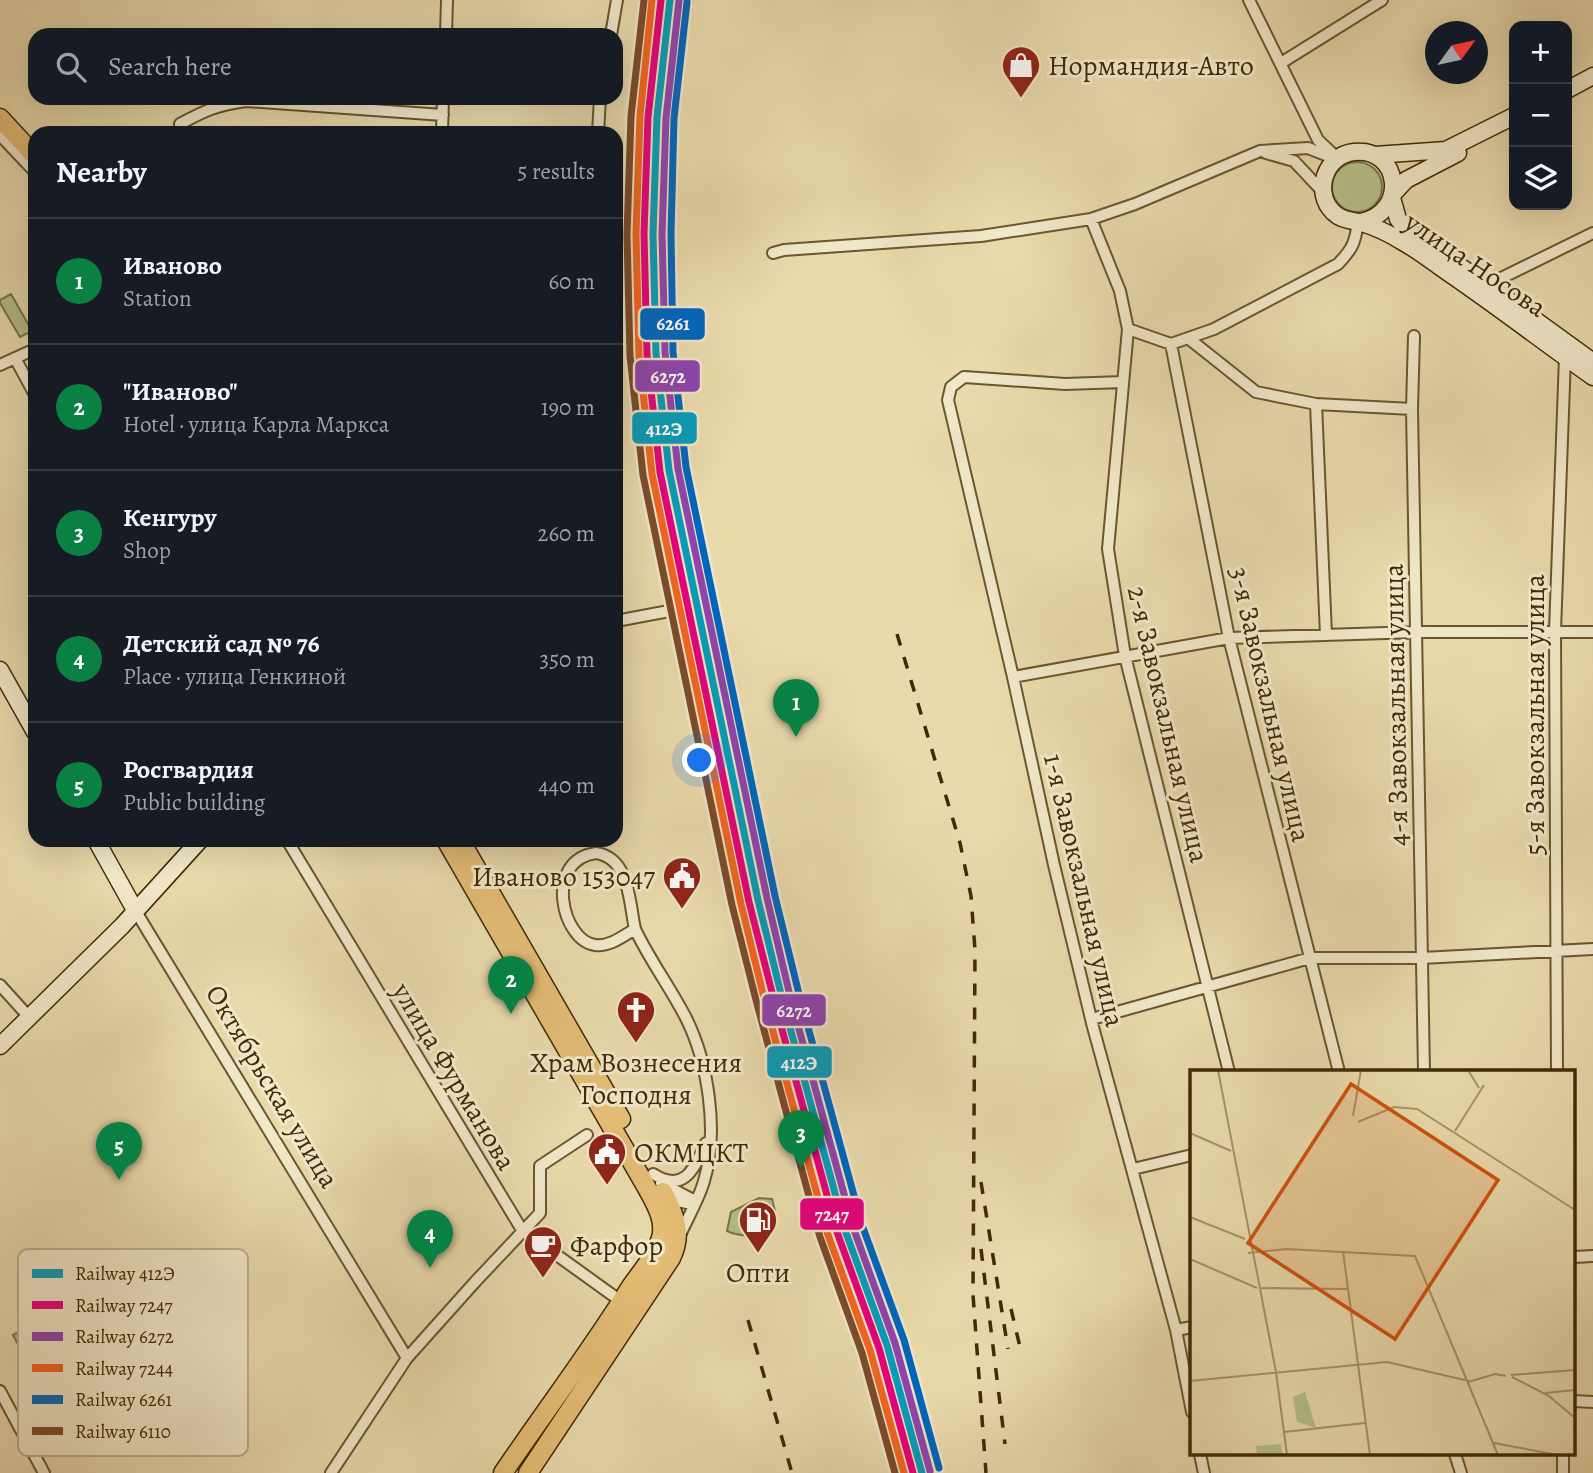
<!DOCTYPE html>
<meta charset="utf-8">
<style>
:root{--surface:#171b24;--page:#20242c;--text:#f1f3f6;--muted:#9ea1a6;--line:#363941;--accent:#0b8043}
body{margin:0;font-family:Alegreya,serif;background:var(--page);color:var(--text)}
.controls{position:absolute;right:21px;top:21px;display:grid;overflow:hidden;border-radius:14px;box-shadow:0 7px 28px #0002}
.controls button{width:63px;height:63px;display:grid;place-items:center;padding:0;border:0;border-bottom:2px solid var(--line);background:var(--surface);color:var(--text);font:35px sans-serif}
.compass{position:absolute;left:1425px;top:21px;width:63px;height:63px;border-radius:50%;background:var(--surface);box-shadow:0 7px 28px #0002;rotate:57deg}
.you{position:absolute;left:700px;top:761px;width:24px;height:24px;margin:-18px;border:5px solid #fff;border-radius:50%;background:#1a73e8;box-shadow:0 0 0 10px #1a73e833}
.badge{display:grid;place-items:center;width:46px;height:46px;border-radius:50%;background:var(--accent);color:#fff;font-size:23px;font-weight:700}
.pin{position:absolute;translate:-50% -58px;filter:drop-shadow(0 2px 4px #0008)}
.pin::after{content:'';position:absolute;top:37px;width:24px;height:21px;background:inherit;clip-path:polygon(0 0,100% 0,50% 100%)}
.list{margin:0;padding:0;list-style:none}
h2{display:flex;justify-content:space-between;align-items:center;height:91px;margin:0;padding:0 28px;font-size:30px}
h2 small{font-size:23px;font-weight:400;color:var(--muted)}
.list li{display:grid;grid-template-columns:46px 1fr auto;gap:21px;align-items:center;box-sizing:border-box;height:126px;padding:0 28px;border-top:2px solid var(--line)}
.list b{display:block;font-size:26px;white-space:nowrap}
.list p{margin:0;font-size:23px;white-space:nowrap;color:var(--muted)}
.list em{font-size:23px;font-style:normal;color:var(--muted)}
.icon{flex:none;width:38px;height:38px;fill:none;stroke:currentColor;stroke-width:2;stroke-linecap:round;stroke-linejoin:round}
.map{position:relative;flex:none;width:1593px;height:1473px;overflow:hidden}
.search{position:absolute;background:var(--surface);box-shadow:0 7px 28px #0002;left:28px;top:28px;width:595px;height:77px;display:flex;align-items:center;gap:18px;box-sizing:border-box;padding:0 24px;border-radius:21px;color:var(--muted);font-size:26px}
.panel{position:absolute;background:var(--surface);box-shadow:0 7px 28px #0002;left:28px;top:126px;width:595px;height:721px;border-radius:21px}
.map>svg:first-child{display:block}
</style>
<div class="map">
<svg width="1593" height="1473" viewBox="0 0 1593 1473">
<rect width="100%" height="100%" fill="#e9daac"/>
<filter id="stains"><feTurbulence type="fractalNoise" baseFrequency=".00286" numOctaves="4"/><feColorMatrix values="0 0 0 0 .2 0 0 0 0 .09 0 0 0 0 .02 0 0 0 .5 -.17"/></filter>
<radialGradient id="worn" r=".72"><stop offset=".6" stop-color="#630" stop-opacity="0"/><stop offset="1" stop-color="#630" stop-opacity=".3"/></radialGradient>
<path fill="#b6c089" stroke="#7b7547" stroke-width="2" d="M1332 187a25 25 0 1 1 50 0a25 25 0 1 1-50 0Z
M11,294L32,331L20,337L0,303V300Z
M759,1198L772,1199L775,1211V1225C761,1237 743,1238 727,1231L731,1212Z
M47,1317L83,1387L49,1404L13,1335Z"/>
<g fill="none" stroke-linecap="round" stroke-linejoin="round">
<g stroke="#6a562f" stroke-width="14">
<path id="street" d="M1249,0L1318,140L1335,156
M446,35L447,0
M611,35L617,0
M1281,63L1382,0
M185,133L180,124C206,110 217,105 246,101L443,115
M442,133L443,98
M598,133L600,98
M0,135L35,172
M1266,153L1294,161L1323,192
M1091,219L1120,291L1128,329L1108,549L1125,656L1229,1072
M773,253L784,250L981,236L1091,219L1135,204L1260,151L1308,148L1336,159
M1487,285L1593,233
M1128,329L1171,344L1214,329L1338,264C1353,248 1355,243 1358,222
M1414,336L1412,409L1424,1072
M1188,338L1256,392L1316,404L1412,409
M1171,344L1229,638L1339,1072
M15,358L35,395
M0,365L35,349
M1123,382L1065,384L964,377L951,387L948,400L1013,677L1054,865L1093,1027L1176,1330L1192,1412
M1316,404L1326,635
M616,621L685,608L657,444L647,328
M1013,677L1229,638L1417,632H1593
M287,840L522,1230L622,1302
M596,853C630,858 629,902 635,929C623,936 610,947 595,945C562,941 543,860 596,853Z
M135,910L407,1358
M635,929C649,959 670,987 686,1018C708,1062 719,1132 704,1181C699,1199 688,1217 680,1235
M0,985L29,1017
M1092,1019L1310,958H1422L1593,949
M1557,1072L1555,631L1565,357
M1133,1169L1192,1155
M653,1174C685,1194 694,1168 706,1143
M661,1183L695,1201
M664,1198L687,1203L695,1201
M1574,1257L1593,1256
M1176,1330L1192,1327
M0,1391L44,1473
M1574,1401L1593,1402
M1200,1454L1204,1473
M1455,1454L1461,1473
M1563,1454V1473
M331,1473L407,1358L475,1282L540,1213V1166L587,1135"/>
</g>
<g stroke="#402a05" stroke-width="19">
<path id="secondary" d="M1567,90L1593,76
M1375,155L1446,150L1514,116
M1393,194L1406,180L1458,153
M1392,198L1398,219L1406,229L1487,285L1593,362
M1361,222C1409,212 1400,147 1354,152C1325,155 1313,192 1333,212C1342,221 1352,220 1362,223C1375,227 1390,234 1401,241C1418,250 1434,263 1450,274C1498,307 1545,343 1593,377
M0,670L35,732
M96,840L135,910
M0,1046L122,926L200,840"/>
</g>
<g stroke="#402a05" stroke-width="21">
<path id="primary" d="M0,118L35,156
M446,840L647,1188C655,1203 666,1220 661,1238C656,1256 640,1273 630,1288C590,1352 545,1411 503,1473
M460,840L621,1119
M528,1473L671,1258C683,1233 675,1215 663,1192"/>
</g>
<use href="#street" stroke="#f1e7c9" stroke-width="10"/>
<use href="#secondary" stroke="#f1e7c9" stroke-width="16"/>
<use href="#primary" stroke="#e4bd76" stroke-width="18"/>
<path stroke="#402a05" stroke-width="3.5" stroke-dasharray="12 12" stroke-linecap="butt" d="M897,634L960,843L971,896L975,950L973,1295L986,1473
M981,1182L1008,1349
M981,1249L1005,1444
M1011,1309L1020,1347
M868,1315L914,1473
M748,1320L792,1473"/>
<g stroke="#f1e7c9" stroke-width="12">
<path id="rail-1" d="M670,0L657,117L653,234L656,353L669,470L758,900L782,998L845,1230L887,1345L922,1473"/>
</g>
<g stroke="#f1e7c9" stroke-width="12">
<path id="rail-2" d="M661,0L648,117L644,234L647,354L660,472L749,902L774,1000L837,1232L879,1348L913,1473"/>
</g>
<g stroke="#f1e7c9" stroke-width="12">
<path id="rail-3" d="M679,1L666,118L662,234L665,352L678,469L767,898L790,996L853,1227L895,1343L930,1471"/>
</g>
<g stroke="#f1e7c9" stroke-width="12">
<path id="rail-4" d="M652,0L640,116L636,234L639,355L652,474L741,904L765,1002L828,1235L870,1350L904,1473"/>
</g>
<g stroke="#f1e7c9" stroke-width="12">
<path id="rail-5" d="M687,2L674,118L671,234L673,352L686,467L775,896L799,994L862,1225L904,1340L939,1468"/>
</g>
<g stroke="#f1e7c9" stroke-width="12">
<path id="rail-6" d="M644,0L631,116L627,235L630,356L643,475L732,905L757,1004L820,1237L862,1353L895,1473"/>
</g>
<use href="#rail-1" stroke="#069cba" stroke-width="7"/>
<use href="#rail-2" stroke="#e5007d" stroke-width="7"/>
<use href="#rail-3" stroke="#8e44ad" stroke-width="7"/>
<use href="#rail-4" stroke="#f26522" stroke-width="7"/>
<use href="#rail-5" stroke="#0065bd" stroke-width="7"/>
<use href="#rail-6" stroke="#7a4b2a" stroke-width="7"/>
</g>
<defs>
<g id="shop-pin" transform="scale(2.0125)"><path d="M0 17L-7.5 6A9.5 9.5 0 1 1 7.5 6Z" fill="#8f2418" stroke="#f1e7c9"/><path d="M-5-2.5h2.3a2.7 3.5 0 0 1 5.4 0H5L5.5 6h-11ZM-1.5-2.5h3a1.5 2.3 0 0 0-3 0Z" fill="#fff"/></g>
<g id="civic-pin" transform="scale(2.0125)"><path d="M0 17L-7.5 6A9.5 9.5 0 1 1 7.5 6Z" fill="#8f2418" stroke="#f1e7c9"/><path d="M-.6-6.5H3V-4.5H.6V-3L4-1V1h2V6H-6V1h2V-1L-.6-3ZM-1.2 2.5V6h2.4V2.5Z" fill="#fff"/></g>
<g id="church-pin" transform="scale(2.0125)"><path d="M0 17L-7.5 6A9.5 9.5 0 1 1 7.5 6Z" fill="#8f2418" stroke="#f1e7c9"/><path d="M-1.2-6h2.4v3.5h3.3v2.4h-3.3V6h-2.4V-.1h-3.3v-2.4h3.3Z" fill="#fff"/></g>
<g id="fuel-pin" transform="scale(2.0125)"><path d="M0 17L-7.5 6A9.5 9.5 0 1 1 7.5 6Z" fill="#8f2418" stroke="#f1e7c9"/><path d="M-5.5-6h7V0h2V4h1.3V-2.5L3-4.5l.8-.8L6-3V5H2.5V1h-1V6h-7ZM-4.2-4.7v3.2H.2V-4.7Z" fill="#fff"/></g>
<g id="cafe-pin" transform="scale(2.0125)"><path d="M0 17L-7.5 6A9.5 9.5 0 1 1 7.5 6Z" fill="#8f2418" stroke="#f1e7c9"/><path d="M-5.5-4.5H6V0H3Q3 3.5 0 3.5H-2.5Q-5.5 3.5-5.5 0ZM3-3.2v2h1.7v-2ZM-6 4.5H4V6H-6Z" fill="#fff"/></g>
</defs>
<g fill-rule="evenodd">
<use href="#shop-pin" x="1021" y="65"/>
<use href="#civic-pin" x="682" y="876"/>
<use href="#church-pin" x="636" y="1010"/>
<use href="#civic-pin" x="607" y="1152"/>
<use href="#fuel-pin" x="758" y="1220"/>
<use href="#cafe-pin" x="543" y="1245"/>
</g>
<g text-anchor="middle" stroke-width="6" stroke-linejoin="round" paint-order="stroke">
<g font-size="28" fill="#402a05" stroke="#f1e7c9" text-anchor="start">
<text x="1048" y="75">Нормандия-Авто</text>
<text x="655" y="886" text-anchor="end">Иваново 153047</text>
<text x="636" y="1072" text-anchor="middle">Храм Вознесения<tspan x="636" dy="32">Господня</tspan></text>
<text x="634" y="1162">ОКМЦКТ</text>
<text x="570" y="1255">Фарфор</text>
<text x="758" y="1282" text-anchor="middle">Опти</text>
</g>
<g font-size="28" fill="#402a05" stroke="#f1e7c9">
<text transform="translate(1476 264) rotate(34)" y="10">улица Носова</text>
<text transform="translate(1271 704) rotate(77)" y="10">3-я Завокзальная улица</text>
<text transform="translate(1395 705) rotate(-91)" y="10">4-я Завокзальная улица</text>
<text transform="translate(1534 715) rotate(-90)" y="10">5-я Завокзальная улица</text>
<text transform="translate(1169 724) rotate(77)" y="10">2-я Завокзальная улица</text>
<text transform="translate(1085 890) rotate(77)" y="10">1-я Завокзальная улица</text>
<text transform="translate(455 1076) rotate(59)" y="10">улица Фурманова</text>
<text transform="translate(273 1086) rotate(59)" y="10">Октябрьская улица</text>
</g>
</g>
<g transform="translate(1190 1070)">
<rect width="385" height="385" fill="#e9daac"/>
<path d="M115,322L126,358L107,352L103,327ZM91,374L93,385H67L66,376Z" fill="#b6c089"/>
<path fill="none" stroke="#a59469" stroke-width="2" d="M28,0L86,302L97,385M278,0L289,18M163,46L171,0M168,52L204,37L227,39L385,140M265,61L294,15M0,63L41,81M0,147L55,169M153,181L180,385M58,183L97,179L225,186L308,385M0,189L67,218M69,218L157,219M321,305L385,300M322,307L359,326L385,348M0,311L197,292L279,311M278,312L305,304L316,306M355,323L385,320M94,362L175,353M304,373L367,385"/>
<path fill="#cf520b" fill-opacity="0.15" stroke="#cf520b" stroke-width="3.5" d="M161,14L308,110L205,269L58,173Z"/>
<rect width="385" height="385" fill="none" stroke="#402a05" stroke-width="3.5"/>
</g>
<rect x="18" y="1249" width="230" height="207" rx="10" fill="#f1e7c9" stroke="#bcae8e" stroke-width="2"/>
<rect x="32" y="1269" width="31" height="9" fill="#069cba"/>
<rect x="32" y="1301" width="31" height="8" fill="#e5007d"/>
<rect x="32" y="1332" width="31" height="9" fill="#8e44ad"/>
<rect x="32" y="1364" width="31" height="8" fill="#f26522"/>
<rect x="32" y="1395" width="31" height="9" fill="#0065bd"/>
<rect x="32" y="1427" width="31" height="8" fill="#7a4b2a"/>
<g font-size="19" fill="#402a05">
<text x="75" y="1280">Railway 412Э</text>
<text x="75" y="1312">Railway 7247</text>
<text x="75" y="1343">Railway 6272</text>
<text x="75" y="1375">Railway 7244</text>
<text x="75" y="1406">Railway 6261</text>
<text x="75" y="1438">Railway 6110</text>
</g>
<g stroke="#f1e7c9" stroke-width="2.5">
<rect x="639" y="307" width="67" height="34" rx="7" fill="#0065bd"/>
<rect x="634" y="359" width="67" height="34" rx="7" fill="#8e44ad"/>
<rect x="631" y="411" width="67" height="34" rx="7" fill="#069cba"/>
<rect x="761" y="993" width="66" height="34" rx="7" fill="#8e44ad"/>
<rect x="766" y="1045" width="67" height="34" rx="7" fill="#069cba"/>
<rect x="799" y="1197" width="66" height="34" rx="7" fill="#e5007d"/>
</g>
<g font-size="19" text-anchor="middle" font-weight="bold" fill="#fff">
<text x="673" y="330">6261</text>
<text x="668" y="383">6272</text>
<text x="664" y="435">412Э</text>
<text x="794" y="1017">6272</text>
<text x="799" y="1069">412Э</text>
<text x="832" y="1221">7247</text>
</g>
<rect width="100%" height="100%" filter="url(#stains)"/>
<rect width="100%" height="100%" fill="url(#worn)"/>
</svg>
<div class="controls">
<button>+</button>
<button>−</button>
<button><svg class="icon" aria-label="layers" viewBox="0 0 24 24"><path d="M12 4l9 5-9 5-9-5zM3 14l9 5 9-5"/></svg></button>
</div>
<svg class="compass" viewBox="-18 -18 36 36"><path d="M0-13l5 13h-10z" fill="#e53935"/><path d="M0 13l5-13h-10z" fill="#9ea1a6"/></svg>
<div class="you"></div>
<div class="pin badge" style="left:796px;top:737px">1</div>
<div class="pin badge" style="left:511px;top:1014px">2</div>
<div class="pin badge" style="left:801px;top:1168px">3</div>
<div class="pin badge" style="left:430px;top:1268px">4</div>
<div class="pin badge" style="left:119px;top:1180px">5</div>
<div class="search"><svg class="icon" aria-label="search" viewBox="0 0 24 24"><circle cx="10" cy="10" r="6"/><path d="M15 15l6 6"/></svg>Search here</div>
<section class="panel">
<h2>Nearby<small>5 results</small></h2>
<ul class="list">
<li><span class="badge">1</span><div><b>Иваново</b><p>Station</p></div><em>60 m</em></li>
<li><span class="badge">2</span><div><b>&quot;Иваново&quot;</b><p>Hotel · улица Карла Маркса</p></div><em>190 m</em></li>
<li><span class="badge">3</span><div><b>Кенгуру</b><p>Shop</p></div><em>260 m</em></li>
<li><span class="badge">4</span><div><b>Детский сад № 76</b><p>Place · улица Генкиной</p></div><em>350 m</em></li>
<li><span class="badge">5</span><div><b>Росгвардия</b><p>Public building</p></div><em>440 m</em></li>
</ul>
</section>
</div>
